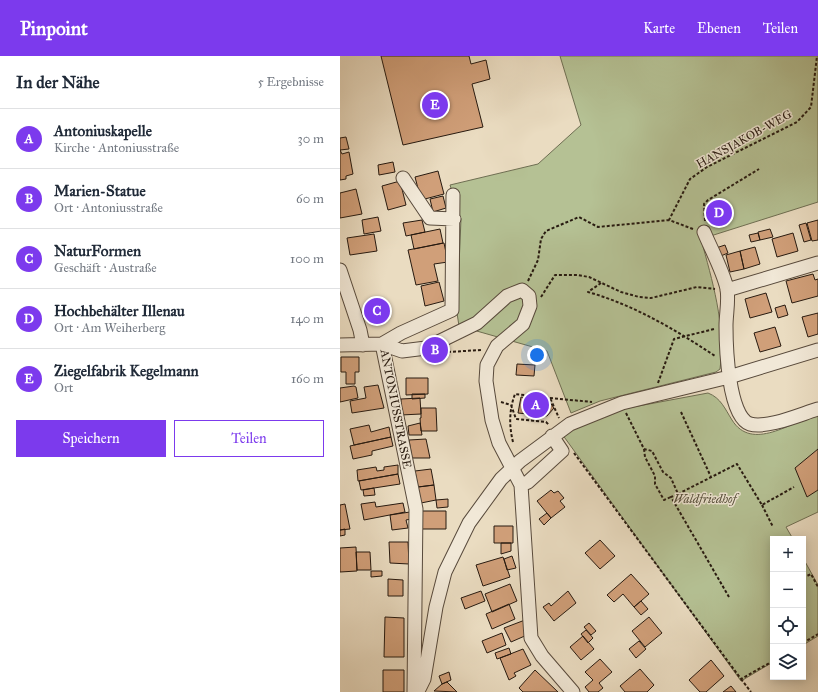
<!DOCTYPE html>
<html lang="de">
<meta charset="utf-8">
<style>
:root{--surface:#fff;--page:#f2f2f3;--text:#1f2937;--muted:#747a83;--line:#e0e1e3;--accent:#7c3aed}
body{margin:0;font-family:"IM FELL Great Primer",serif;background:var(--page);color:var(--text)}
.controls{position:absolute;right:12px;bottom:12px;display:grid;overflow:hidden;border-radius:0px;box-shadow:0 2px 10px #0003}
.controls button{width:36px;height:36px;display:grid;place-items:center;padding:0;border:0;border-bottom:1px solid var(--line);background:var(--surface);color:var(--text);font:20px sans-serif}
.you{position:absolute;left:197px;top:299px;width:14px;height:14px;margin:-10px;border:3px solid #fff;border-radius:50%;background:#1a73e8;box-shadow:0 0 0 6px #1a73e833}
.badge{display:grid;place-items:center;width:26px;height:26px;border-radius:50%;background:var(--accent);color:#fff;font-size:13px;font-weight:700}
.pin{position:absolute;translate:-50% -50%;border:2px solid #fff;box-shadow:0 1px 4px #0006}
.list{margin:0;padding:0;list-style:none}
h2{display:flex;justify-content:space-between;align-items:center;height:52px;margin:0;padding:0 16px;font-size:17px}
h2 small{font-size:13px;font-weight:400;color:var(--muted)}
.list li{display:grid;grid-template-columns:26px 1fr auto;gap:12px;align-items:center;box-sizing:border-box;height:60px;padding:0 16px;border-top:1px solid var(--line)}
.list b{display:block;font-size:15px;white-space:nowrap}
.list p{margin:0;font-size:13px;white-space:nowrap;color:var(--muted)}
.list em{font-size:13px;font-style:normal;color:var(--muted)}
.actions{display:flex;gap:8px;padding:12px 16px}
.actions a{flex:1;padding:9px 0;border:1px solid var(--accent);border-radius:0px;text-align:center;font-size:14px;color:var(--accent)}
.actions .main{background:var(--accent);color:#fff}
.icon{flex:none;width:22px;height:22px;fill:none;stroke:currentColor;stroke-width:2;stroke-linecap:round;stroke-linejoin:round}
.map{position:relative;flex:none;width:478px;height:636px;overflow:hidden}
header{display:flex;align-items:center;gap:24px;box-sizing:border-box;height:56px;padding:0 20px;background:var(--accent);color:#fff}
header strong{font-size:19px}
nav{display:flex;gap:22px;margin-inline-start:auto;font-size:14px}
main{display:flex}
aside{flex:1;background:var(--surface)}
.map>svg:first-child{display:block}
</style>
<header>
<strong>Pinpoint</strong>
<nav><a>Karte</a><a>Ebenen</a><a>Teilen</a></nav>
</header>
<main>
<aside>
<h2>In der Nähe<small>5 Ergebnisse</small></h2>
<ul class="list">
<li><span class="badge">A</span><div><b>Antoniuskapelle</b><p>Kirche · Antoniusstraße</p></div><em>30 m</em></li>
<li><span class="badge">B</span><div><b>Marien-Statue</b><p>Ort · Antoniusstraße</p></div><em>60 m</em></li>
<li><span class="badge">C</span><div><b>NaturFormen</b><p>Geschäft · Austraße</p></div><em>100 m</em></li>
<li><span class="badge">D</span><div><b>Hochbehälter Illenau</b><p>Ort · Am Weiherberg</p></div><em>140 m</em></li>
<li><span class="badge">E</span><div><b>Ziegelfabrik Kegelmann</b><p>Ort</p></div><em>160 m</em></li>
</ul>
<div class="actions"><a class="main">Speichern</a><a>Teilen</a></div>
</aside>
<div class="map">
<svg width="478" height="636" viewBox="0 0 478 636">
<rect width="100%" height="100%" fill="#eadcc1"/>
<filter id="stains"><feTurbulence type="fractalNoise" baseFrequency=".005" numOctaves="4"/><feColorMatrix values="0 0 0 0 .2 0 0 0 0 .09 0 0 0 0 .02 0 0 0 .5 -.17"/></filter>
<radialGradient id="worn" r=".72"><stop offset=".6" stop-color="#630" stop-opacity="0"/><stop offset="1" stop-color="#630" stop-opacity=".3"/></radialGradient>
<path fill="#b5c194" stroke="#6e6e52" d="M220,0H478V146L361,183C372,224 386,269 380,313L376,316L260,345L231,357L207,295L119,270L117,257L121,163L110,129L198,108L241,69Z
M368,337C381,342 385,353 392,364C412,396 451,366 478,358V456L446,471L453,483H433V606L401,625L222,378L277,354Z
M463,502L478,529V580L463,589Z"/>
<path fill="#d09f79" stroke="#271a10" d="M41,0H129L131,8L146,4L150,23L132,28L143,71L63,89Z
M6,81L9,93L0,94V82Z
M0,94L2,98L9,96L13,118L6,120V123L0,124Z
M53,106L55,116L39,119L38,109Z
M98,115L104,138L81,144L75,121Z
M60,125L66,149L48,154L42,130Z
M16,133L22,158L0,162V137Z
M103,140L106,152L93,156L90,143Z
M383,145L390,163L375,169L368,151Z
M38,161L41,175L24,178L22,164Z
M82,164L85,176L66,180L63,167Z
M478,164V184L472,185L467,167Z
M466,167L471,184L464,186L459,169Z
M100,173L103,187L74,193L71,179Z
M430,173L433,181L420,184L418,176Z
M418,177L420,184L411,186L409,179Z
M453,177L458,195L437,201L432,183Z
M34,178L37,195L10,199L7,182Z
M104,187L108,206L94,208L98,225L76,229L68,194Z
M385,189L388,197L376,202L373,193Z
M415,191L420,208L404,213L400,195Z
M400,195L404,213L390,216L386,199Z
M473,218L475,224L478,223V240L452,247L446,225Z
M99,226L104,245L85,250L81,230Z
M426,237L432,256L410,262L405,243Z
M40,246L43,263L34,264L31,248Z
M445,249L448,259L438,262L435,252Z
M478,257V278L468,281L462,261Z
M435,271L441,290L420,296L414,277Z
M1,301H19V316H15V328H6V316H1Z
M177,308L195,309L194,320L176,319Z
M66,322H88V338L66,339Z
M38,329L44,352L12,357L10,345L26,342L24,331Z
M14,330L16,331L18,342L0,346V332Z
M72,338H85V342L72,343Z
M181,341L209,345L214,352L207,360L178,357Z
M80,342L81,358L61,359V343Z
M81,352H96L97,375H81L80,362H81Z
M80,367L82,379H69L68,370Z
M29,369L31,376L49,371L51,381L14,389L10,373Z
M51,381L53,390L32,395V399L13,403L10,390Z
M86,383L90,402H72L69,384Z
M478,393V434L467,441L455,412Z
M58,409V418L18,425L17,414L36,411L37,415L44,414V411Z
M91,413L94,429L78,431L75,415Z
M58,418L60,428L21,434L19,425Z
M94,429L96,444L81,447L78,431Z
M34,432L35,439L24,440L23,434Z
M211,434L214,437L218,435L224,442L220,445L225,451L211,462L197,445Z
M108,443V451L97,452L96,444Z
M35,446L36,451L63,447L65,456L24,464L21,448Z
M5,448L10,473L0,474V449Z
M82,455H106V473H82Z
M70,456L71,463L66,464L68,472L52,474L50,459Z
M207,457L211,462L204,469L199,463Z
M154,470H173V487H154Z
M5,473V479L0,480V474Z
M260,484L275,500L260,513L245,497Z
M49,486H68L69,508L50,507Z
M161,487H171V495L161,498Z
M16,491L17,515L0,516V492Z
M16,496H30L31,514H17Z
M172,500L176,512L167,514L164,503Z
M163,501L170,521L143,530L136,509Z
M31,515H42V520L31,521Z
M291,518L309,538L294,551L283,538L274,546L267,539Z
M48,523L63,524V540H48Z
M170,528L177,545L152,556L145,538Z
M141,535L145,545L125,553L121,542Z
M228,535L236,547L214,565L203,551L209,547L211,550Z
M301,545L308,553L301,559L294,551Z
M169,548L175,563L152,573L146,558Z
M45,561L64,562V601H44Z
M309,561L322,577L305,591L292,575Z
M185,564L187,579L171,586L164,572Z
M249,567L256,575L251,579L244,571Z
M246,574L253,582L248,587L241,578Z
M162,577L166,589L147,597L142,585Z
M243,580L254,593L241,604L230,591Z
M299,585L306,593L296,602L289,593Z
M169,592L171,598L157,603L155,597Z
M183,593L191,609L174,617L176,620L169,624L160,602Z
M260,603L272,616L259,627L263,632L258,636H249L245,631L253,624L245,616Z
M371,604L384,620L366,636H360L349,624Z
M300,613L314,629L307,636H285L280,630Z
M43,614H64V636H43Z
M195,614L218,636H183L179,632Z
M109,616L111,624L102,628L99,620Z
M107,626L117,636L94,635L102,628Z
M391,630L396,636H383Z"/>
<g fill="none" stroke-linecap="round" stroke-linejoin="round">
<g stroke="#584a3c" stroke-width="15">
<path id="minor" d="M63,122L90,162L114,163
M364,176C371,193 384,217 387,233C389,245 386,258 386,270C386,289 388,361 410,368C427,373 461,358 478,353
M0,214L20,274L23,289
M387,234L478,207
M42,288L62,295L86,292L137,267L167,240L182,234L189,240L190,250L183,268L157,290L147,309L146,325L152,364L159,387L181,429L191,582L202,600L233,636
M42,288L76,453L74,636
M0,289L42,288L61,277L112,254L113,139
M181,429L188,426L222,395L212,380
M74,633H79L84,623L96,551L105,516L129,467L161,423L180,405L230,368L282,347L389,321L478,294"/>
</g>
<path stroke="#271a10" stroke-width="2" stroke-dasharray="3 2" stroke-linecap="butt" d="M365,165L364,148L368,144L419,113
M353,173L329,164L350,123L367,111L457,66L471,51L477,0
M188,225L198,204L201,183L206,175L239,161L258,171L329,164
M261,227L248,236C294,249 336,274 375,300
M201,241L215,219H237L249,221L281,236L299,241L311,242L357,231L375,233
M108,296L141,294
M318,327L334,283L374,273
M210,342L252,346
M161,346L171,349
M171,349L176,363L206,366L209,369
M341,356L371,421
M286,357L304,393L312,395L323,416L331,422L338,438L331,441L389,541
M173,386C169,370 169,354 175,338L210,342L219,362
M304,393L305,401L315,420V428L324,444L331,441
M234,397L401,623L433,605
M338,438L397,408L422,449L454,431
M422,449L433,471
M463,522L471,518L478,531
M463,587L478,578
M401,623L411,636"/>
<use href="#minor" stroke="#f1e8d7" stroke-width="13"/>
</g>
<g text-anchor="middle" stroke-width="3" stroke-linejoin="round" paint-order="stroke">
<g font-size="12" fill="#271a10" stroke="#f1e8d7">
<text transform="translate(404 83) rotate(-29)" y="4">HANSJAKOB-WEG</text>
<text transform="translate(56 353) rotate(79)" y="4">ANTONIUSSTRASSE</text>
</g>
<g font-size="12" font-style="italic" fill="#524c38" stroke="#f1e8d7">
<text x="365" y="447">Waldfriedhof</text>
</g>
</g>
<rect width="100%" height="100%" filter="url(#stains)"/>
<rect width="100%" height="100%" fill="url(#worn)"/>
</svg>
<div class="controls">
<button>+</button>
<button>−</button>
<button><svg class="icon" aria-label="locate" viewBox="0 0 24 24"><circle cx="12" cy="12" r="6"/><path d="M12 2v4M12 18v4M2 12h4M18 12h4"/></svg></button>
<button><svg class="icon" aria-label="layers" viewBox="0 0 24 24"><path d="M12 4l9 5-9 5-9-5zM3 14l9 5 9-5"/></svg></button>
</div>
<div class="you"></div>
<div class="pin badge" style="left:196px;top:349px">A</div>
<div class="pin badge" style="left:95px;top:294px">B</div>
<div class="pin badge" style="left:37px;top:255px">C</div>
<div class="pin badge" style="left:379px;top:157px">D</div>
<div class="pin badge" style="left:95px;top:49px">E</div>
</div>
</main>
